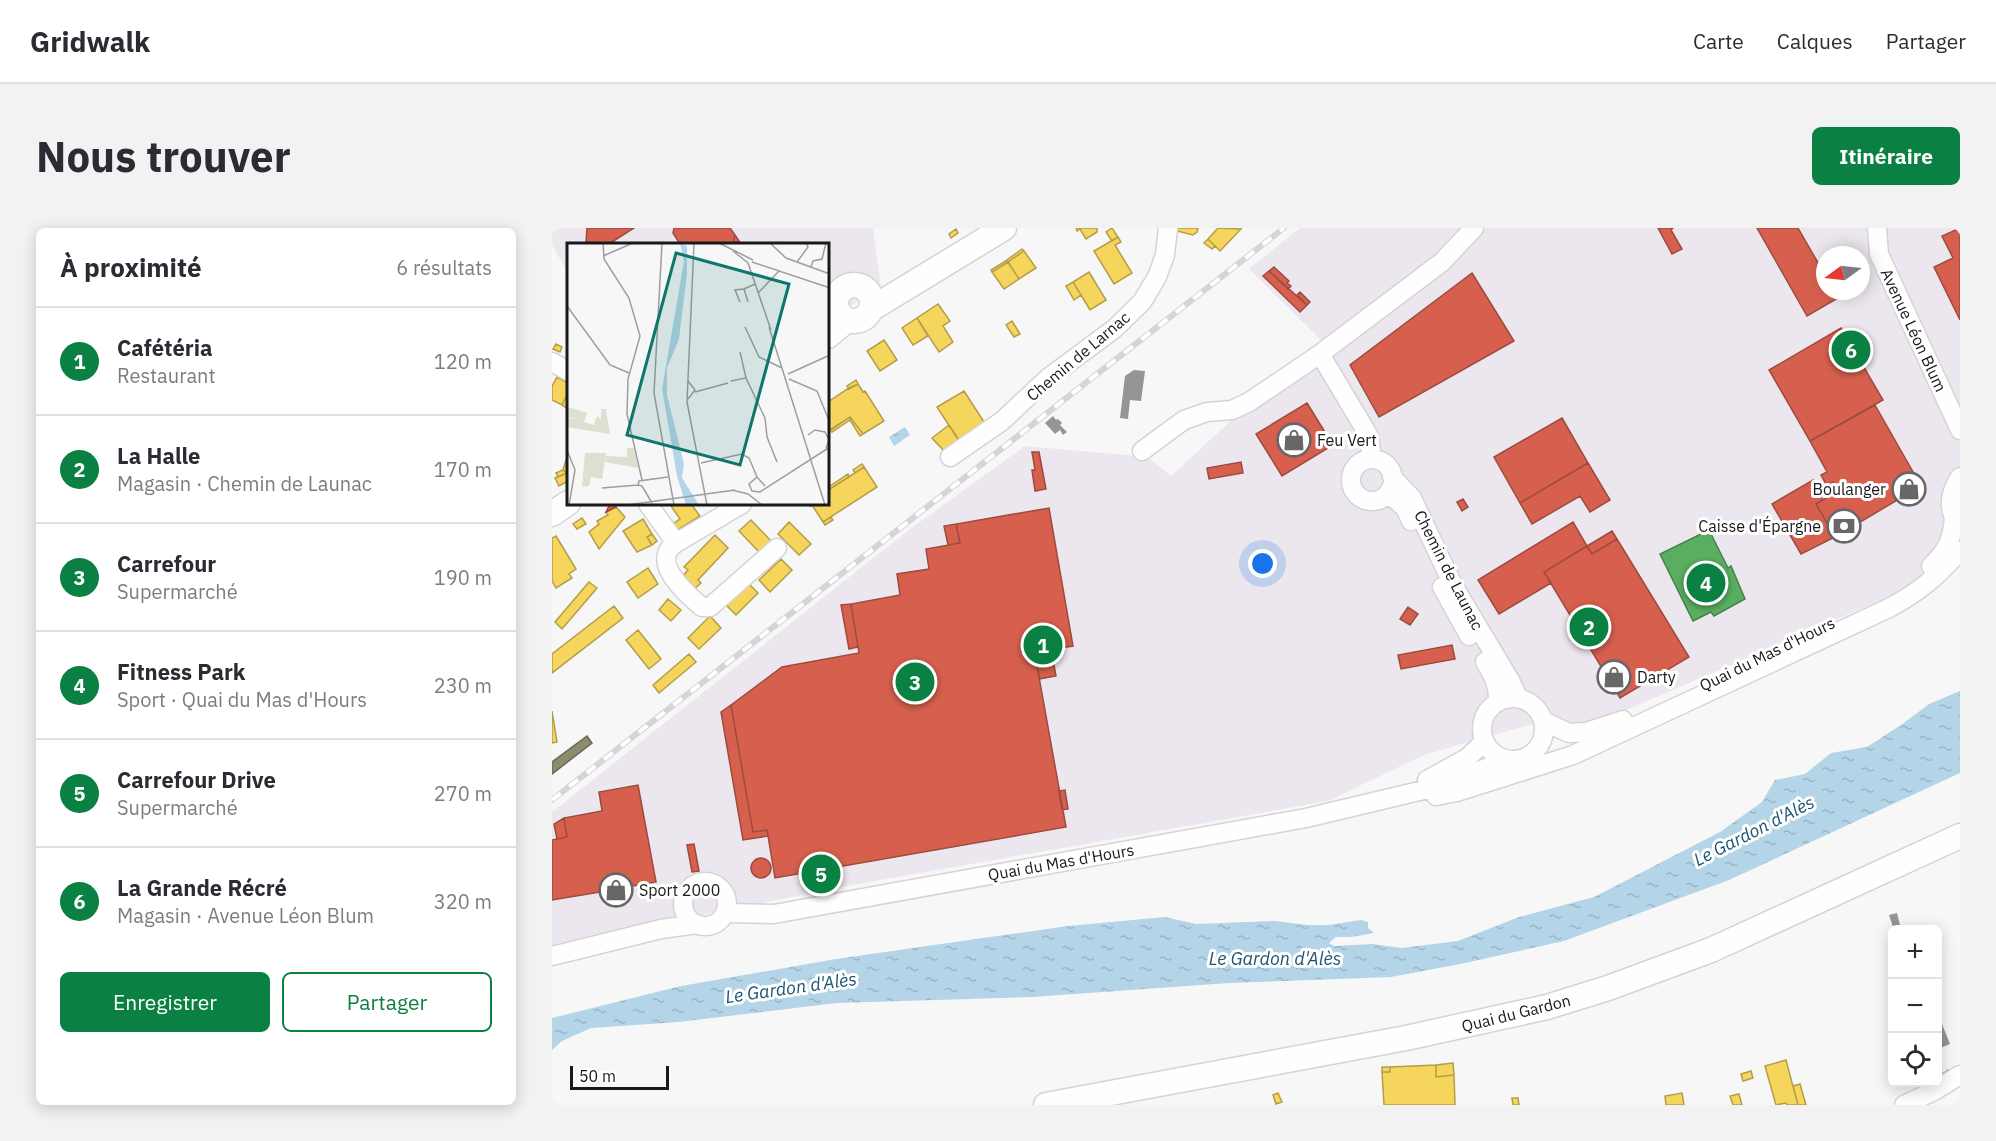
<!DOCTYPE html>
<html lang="fr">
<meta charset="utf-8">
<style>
:root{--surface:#fff;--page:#f2f2f3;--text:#2b2b33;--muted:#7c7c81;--line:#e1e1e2;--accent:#0b8043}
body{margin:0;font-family:"IBM Plex Sans",sans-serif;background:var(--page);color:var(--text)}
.controls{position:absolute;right:18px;bottom:18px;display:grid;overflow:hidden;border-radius:9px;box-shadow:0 3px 15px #0003}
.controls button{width:54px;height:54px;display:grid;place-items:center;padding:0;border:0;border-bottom:2px solid var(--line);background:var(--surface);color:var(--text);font:30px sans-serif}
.compass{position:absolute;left:1264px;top:18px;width:54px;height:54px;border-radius:50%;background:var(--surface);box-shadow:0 3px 15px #0003;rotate:255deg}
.scale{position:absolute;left:18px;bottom:15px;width:99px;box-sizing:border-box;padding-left:6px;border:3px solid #19191a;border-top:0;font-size:16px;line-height:21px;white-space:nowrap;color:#19191a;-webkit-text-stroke:4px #fff;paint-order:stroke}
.you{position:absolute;left:711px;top:336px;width:21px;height:21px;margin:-15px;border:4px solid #fff;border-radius:50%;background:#1a73e8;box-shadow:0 0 0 9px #1a73e833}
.badge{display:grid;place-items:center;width:39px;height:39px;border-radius:50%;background:var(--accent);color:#fff;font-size:20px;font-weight:700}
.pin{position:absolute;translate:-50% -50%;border:3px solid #fff;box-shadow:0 2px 6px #0006}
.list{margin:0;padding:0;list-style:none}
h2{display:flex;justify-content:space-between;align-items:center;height:78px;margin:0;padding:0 24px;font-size:26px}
h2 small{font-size:20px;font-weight:400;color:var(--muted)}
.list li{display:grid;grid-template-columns:39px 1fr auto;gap:18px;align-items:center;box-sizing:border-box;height:108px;padding:0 24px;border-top:2px solid var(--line)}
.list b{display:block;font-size:22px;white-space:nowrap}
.list p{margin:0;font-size:20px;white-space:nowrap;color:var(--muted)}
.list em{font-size:20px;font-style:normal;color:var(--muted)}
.actions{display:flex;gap:12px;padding:18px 24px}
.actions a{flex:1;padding:14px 0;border:2px solid var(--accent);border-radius:9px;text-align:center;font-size:21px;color:var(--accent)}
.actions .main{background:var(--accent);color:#fff}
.icon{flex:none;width:33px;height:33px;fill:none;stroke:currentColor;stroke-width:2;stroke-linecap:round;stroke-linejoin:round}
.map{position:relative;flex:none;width:1408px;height:877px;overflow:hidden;border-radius:9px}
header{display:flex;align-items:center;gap:36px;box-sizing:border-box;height:84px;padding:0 30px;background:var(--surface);border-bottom:2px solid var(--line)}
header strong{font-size:28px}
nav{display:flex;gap:33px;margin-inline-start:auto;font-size:21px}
.intro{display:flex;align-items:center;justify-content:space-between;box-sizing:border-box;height:144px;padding:0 36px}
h1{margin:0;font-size:42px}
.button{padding:15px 27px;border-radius:9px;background:var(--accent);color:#fff;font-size:21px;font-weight:700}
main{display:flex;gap:36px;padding:0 36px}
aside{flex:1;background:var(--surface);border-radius:9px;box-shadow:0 3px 15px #0003}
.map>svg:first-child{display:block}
</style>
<header>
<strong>Gridwalk</strong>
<nav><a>Carte</a><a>Calques</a><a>Partager</a></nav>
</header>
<div class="intro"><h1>Nous trouver</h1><a class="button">Itinéraire</a></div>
<main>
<aside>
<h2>À proximité<small>6 résultats</small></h2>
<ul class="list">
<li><span class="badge">1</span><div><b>Cafétéria</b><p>Restaurant</p></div><em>120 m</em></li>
<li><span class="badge">2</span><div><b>La Halle</b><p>Magasin · Chemin de Launac</p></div><em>170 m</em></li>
<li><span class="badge">3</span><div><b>Carrefour</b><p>Supermarché</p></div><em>190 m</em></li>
<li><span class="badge">4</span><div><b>Fitness Park</b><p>Sport · Quai du Mas d'Hours</p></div><em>230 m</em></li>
<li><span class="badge">5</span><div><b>Carrefour Drive</b><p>Supermarché</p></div><em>270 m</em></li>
<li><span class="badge">6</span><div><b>La Grande Récré</b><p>Magasin · Avenue Léon Blum</p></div><em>320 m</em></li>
</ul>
<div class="actions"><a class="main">Enregistrer</a><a>Partager</a></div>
</aside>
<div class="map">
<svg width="1408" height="877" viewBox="0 0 1408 877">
<defs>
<pattern id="water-ripples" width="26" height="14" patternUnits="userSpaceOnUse" patternTransform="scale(1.5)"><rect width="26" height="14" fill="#b4d4e7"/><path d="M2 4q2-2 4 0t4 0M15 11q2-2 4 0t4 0" fill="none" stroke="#9ab5c6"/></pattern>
</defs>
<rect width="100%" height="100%" fill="#f8f7f8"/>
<path fill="#ece7ee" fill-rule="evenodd" d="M0,0H321L329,59L276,92V16H16V45L0,17Z
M748,0H1408V338L1033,500L991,493L872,527L776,573L295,658L64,704L0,721V584L358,301L473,218L596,229L619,248L683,189L779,122L697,41ZM1273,27H1309V63H1273Z"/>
<path fill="url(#water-ripples)" d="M353,199L358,207L342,218L337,209Z
M1408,463V545L1177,652L1012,713L908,736L839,749L677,755L480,769L285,775L127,794L39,800L10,813L0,822V790L129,758L284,731L516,698L613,689L644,696L723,693L755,697H776L809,692L816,694V700L822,705L799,709H784L777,715L782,718L821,716L849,720L906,713L967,689L1042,669L1168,604L1210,574L1223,552L1253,546L1279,525L1315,519L1349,497L1377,476Z"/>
<path fill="#f6d55c" stroke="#b49d48" stroke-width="1.5" d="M524,0H545V4L534,11L528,1L525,3Z
M560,0L566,9L560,13L554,4Z
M626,0H646L645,4L641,7L625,3Z
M666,0L689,1L668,23L656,11Z
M404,1L406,5L399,10L397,6Z
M566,9L569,14L563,17L580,45L562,56L542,23Z
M656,11L663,18L660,21L652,15Z
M470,21L472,23L456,34L455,32Z
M472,23L484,40L467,51L456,34Z
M455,32L456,34L440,44L439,42Z
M456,34L467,51L452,61L440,44Z
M537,44L554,72L538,82L521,54Z
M521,54L529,67L522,72L514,58Z
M386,76L398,93L391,98L401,114L387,124L365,90Z
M365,90L376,108L361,117L350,100Z
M460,93L468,106L462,109L454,97Z
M332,112L345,132L328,143L315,123Z
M4,116L10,119L8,124L1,121Z
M5,149L16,155V164L10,177L0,172V158Z
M304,152L306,156L297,161L295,158Z
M306,156L311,164L313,163L332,193L311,206L298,189L276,204V174L297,160Z
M412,163L434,197L409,216L385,179Z
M16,164V181L10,177Z
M298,189L311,206L308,208L298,192L280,204L279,201Z
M397,197L407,212L392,223L380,210Z
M14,232L16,234V253L7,258L3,250L15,245L11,242Z
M310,236L312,239L303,245L301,242Z
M312,239L325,259L271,294L260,277L258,278L257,276H276V258L278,261Z
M11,242L15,245L6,249L4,245Z
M296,246L297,249L278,261L276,255L278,258Z
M122,276H139L148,288L124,303L119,297L128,291L119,278Z
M64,279L73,289L47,321L37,304L47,296L45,293L56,287L54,284Z
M279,289L281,292L273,297L271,294Z
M30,290L34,296L25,301L21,296Z
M91,291L100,306L95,309L100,317L85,324L71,303Z
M199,292L220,314L208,325L187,303Z
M237,294L259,316L247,327L226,306Z
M100,306L105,313L100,317L95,309Z
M163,307L176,320L146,352L149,355L140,363L128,351L136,342L132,339Z
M4,308L24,341L17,346L20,350L4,360L0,353V310Z
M229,331L240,342L218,364L207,352Z
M96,340L106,356L86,370L75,354Z
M37,354L45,360L10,401L3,394Z
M195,354L206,365L184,387L173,376Z
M116,371L129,382L119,393L107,382Z
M62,378L71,390L0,445V426Z
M158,388L169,400L147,421L136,410Z
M86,402L109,431L97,441L74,412Z
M137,426L144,434L107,465L101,457Z
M0,483L5,514L0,515Z
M1234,832L1239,851L1246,877H1235L1234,875L1224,877L1213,838Z
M901,835L902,847L884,849V837Z
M884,837V849L902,847L903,877H832L830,844H838V839Z
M830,839H838V844H830Z
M1199,843L1201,850L1191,853L1189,846Z
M1248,856L1254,877H1246L1241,858Z
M726,865L730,874L724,876L721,867Z
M1130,865L1132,877H1114L1113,868Z
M1187,866L1190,877H1181L1178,868Z
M960,870H966L967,877H961Z"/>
<path fill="#d6604d" stroke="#9d4b3e" stroke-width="1.5" d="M35,0H82L57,16L34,14Z
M122,0H178L183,7L181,16H128L121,5Z
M1106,0H1121L1119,2L1130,21L1120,26Z
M1205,0H1246L1273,47V63H1282L1286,70L1255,88Z
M1408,0V92L1382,39L1401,30L1390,8Z
M183,7L189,16H181Z
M722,39L737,53L735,55L739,58L736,61L717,43Z
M717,43L755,77L748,84L711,48Z
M920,45L962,113L827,189L798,137Z
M748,64L758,74L755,77L745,67Z
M1289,100L1331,172L1258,213L1217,142Z
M755,175L781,217L730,248L704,206Z
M1323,177L1369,258L1283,309L1264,276L1286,263L1281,254L1275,258L1269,247L1275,244L1258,213Z
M1010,190L1036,235L968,275L942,229Z
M480,224H487L494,261L483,263L480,242H483Z
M689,234L691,245L657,251L655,240Z
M1036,235L1058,272L1038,284L1028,268L980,296L968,275Z
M1261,252L1271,272L1264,276L1283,309L1249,326L1220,276Z
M911,271L916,279L910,283L905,274Z
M58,276H63L64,279L54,284Z
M497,280L521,418L492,422L495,437L485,438L514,599L223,650L215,602L201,604L179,477L230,439L307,425L299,376L348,367L345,346L377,341L374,321L408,315L404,296Z
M1021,294L1035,318L992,344L999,355L947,386L926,352Z
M404,296L408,315L396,317L392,298Z
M1060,303L1065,311L1040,326L1035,318Z
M1065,311L1137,429L1068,470L992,344L1035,318L1040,326Z
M299,376L306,419L297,421L289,377Z
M856,379L866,386L858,397L848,391Z
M900,417L903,431L849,441L846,427Z
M499,421L504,448L488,451L485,438L495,437L492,422Z
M179,477L201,604L215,602L216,608L191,612L169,484Z
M86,557L104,654L75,659L77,671L54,675L53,666L49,667L48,664L0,672V612L15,609L12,590L50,583L47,564Z
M513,562L516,581L510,582L507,563Z
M12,590L15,609L5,611L2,596Z
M142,616L147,643L140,644L135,617Z
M199 640a10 10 0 1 1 20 0a10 10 0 1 1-20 0Z
M278,640L279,648L262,651L260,643Z"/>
<path fill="#5aae61" stroke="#46814c" stroke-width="1.5" d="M1157,302L1176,340L1179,338L1193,371L1162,388L1159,384L1141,393L1108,326Z"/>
<path fill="#8c8c6e" stroke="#6a6a55" stroke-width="1.5" d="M35,508L40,515L0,546V534Z"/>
<path fill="#969596" d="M582,142L593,143L589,173L578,172L576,191L568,190L573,148Z
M501,188L504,192L506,191L510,195L508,197L515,204L511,207L508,202L503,206L493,195Z
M1345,685L1348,697L1341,699L1337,687Z
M1386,786L1398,816L1386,821Z
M1387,838L1391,845L1396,841L1400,846L1386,855V839Z"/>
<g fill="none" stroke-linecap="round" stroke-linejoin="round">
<g stroke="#d5d4d5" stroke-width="21">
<path id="minor" d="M1325,0L1327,26L1408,202
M768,126L890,34L922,0
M0,134L16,143
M590,223L632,192L655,184L680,182L697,174L768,126L817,208L820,231
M398,229L450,193L496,150L562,101L590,74L605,49L613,27L616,0
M799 252a21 21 0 1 1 42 0a21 21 0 1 1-42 0Z
M840,249L860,270L901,357L959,454L966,470
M1408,249C1397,266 1395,283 1408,299
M836,265L853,280L859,293
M96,276L124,315L190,276
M124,315C120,318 116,321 115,326C109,344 138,369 150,379H158L225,320
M1379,338C1395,323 1400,312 1402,290
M890,359L917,408
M933,434C941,447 947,458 946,474
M930 501a31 31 0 1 1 62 0a31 31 0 1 1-62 0Z
M991,493L1017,505L1034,504L1071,492
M875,552L915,530L932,514
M884,568L905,564L1021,527L1337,380C1369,363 1384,349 1408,323
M131 676a22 22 0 1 1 44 0a22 22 0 1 1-44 0Z
M173,685L222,686L754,590L880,560L956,532
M0,728L109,701L145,696
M1352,877L1382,863L1408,847"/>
</g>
<g stroke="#d5d4d5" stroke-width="27">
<path id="major" d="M284 75a18 18 0 1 1 36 0a18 18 0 1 1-36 0Z
M319,81L452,0
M276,108L295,92
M0,286L16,275
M494,877L854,810L995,779L1056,760L1159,722L1408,608"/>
</g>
<use href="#minor" stroke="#fefefe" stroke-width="18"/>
<use href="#major" stroke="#fefefe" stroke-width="24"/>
<g stroke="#d6d5d6" stroke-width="6">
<path id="rail" d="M0,572L732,0"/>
</g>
<use href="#rail" stroke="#fff" stroke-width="4" stroke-dasharray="11" stroke-linecap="butt"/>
</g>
<defs>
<g id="shop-ring" transform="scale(1.725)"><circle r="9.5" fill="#fff" stroke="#676768" stroke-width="1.5"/><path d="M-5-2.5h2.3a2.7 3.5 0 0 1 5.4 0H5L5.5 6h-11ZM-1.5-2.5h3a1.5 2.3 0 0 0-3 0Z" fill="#676768"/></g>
<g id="bank-ring" transform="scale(1.725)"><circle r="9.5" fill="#fff" stroke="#676768" stroke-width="1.5"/><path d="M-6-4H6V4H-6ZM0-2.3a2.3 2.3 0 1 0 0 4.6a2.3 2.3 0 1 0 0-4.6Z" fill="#676768"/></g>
</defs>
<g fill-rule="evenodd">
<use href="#shop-ring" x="742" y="212"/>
<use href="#shop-ring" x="1357" y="261"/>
<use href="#bank-ring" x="1292" y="298"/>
<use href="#shop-ring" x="1062" y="449"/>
<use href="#shop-ring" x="64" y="662"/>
</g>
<g text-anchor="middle" stroke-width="6" stroke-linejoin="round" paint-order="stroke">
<g font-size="16" fill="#19191a" stroke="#fff">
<text transform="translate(1362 102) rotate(65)" y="6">Avenue Léon Blum</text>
<text transform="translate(526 128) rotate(-40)" y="6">Chemin de Larnac</text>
<text transform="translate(897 342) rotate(63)" y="6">Chemin de Launac</text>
<text transform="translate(1215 426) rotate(-26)" y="6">Quai du Mas d'Hours</text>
<text transform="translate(509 634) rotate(-10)" y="6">Quai du Mas d'Hours</text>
<text transform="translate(964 785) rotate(-14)" y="6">Quai du Gardon</text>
</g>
<g font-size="16" fill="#19191a" stroke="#fff" text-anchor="start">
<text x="765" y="218">Feu Vert</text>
<text x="1334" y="267" text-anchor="end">Boulanger</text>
<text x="1269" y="304" text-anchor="end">Caisse d'Épargne</text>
<text x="1085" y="455">Darty</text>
<text x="87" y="668">Sport 2000</text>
</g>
<g font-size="18" font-style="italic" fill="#1c5470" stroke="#fff">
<text transform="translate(1202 603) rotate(-27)" y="6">Le Gardon d'Alès</text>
<text x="723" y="737">Le Gardon d'Alès</text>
<text transform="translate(239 760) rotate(-8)" y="6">Le Gardon d'Alès</text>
</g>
</g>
<g transform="translate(15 15)">
<rect width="262" height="262" fill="#f8f7f8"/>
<path d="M1,164L20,170L17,179L27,182L30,173L34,176V166H39L43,191L0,184V175L12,177L0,174ZM60,205H67L71,225L38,219L39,213L60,214Z" fill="#dce0d0"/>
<path d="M18,210H39L35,236L24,234L22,243L15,244Z" fill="#dce0d0"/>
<path d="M113,0L120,3V31L112,96L100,125V152L117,221L115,235L132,262H119L110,233L95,146L117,18Z" fill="#b4d4e7"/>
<path fill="none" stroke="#9f9e9f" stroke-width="1.5" d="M36,0L37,16L62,55L73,93L61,136L60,171L75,237M95,0L87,150L107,262M152,0L186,17M203,0L219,15L263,31M166,8L181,20L204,87M36,13L66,0M185,19L263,45M230,19L241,4L239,0M244,24L246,18L255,16L259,0M191,50L212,28M173,59L168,47L177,46M181,59L177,46L188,41M0,63L43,122L62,130M178,84L192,114L215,125M202,84L258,262M221,131L263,112M179,135L198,175L200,194L210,219M222,136L250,148L263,180M164,138L179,135L173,109M128,149L161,140M121,156L128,147L121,138M120,159L127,0M120,159L140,262M241,192L248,187L258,189L262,197L259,205M0,207L8,227L2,262M134,220L175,211L182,215L190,234M75,243L71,242L72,238L101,234M75,243L85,260M198,243L190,234L182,241L185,248L193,249L263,204M35,245L71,242M165,247L181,251L195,262M60,262L168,247"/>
<path fill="#0f766e" fill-opacity="0.15" stroke="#0f766e" stroke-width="3" d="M109,10L222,41L173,222L60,192Z"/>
<rect width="262" height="262" fill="none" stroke="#19191a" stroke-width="3"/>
</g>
</svg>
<div class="controls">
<button>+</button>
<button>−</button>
<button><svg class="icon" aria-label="locate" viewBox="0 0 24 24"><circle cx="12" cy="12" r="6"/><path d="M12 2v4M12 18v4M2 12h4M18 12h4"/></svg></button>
</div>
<svg class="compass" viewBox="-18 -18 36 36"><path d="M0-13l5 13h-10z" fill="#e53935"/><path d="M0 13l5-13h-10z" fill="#7c7c81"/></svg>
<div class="scale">50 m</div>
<div class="you"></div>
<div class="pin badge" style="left:491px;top:417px">1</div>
<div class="pin badge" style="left:1037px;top:399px">2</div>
<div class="pin badge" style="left:363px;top:454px">3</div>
<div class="pin badge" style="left:1154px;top:355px">4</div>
<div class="pin badge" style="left:269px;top:646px">5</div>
<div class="pin badge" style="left:1299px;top:122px">6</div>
</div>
</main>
